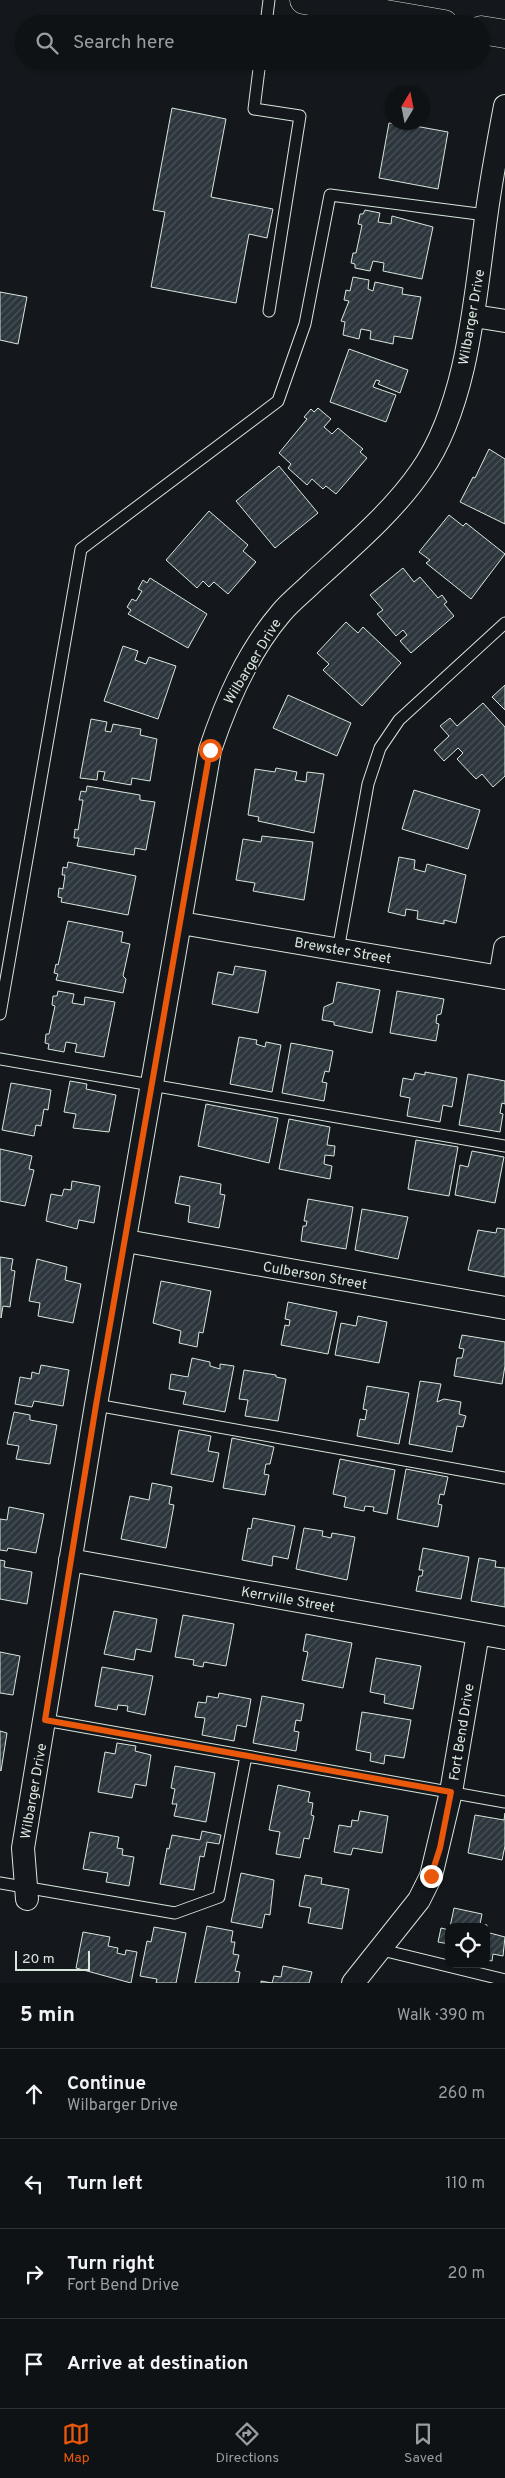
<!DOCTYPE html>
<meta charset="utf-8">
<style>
:root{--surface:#0f1215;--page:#1d2022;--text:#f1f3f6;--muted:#9b9ea0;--line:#2f3234;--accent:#ea580c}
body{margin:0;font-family:Overpass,sans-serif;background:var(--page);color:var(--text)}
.controls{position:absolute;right:15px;bottom:15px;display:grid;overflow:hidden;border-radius:10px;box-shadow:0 1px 4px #0004}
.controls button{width:45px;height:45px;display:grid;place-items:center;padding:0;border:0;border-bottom:1px solid var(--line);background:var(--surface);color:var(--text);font:25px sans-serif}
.compass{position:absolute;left:385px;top:85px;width:45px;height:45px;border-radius:50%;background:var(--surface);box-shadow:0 1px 4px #0004;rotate:10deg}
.scale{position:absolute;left:15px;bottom:12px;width:75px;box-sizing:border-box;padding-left:5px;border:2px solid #d8e6dc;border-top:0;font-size:14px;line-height:18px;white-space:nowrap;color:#d8e6dc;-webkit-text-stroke:4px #14181c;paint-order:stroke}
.stop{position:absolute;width:15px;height:15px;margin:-11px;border:4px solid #ea580c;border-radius:50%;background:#fff}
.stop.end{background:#ea580c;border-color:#fff;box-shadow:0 1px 5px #0008}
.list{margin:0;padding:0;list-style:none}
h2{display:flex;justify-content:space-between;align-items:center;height:65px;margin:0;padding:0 20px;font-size:21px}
h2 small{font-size:16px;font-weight:400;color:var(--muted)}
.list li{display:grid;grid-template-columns:32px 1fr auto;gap:15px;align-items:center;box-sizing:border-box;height:90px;padding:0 20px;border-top:1px solid var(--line)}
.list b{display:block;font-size:19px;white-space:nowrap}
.list p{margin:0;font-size:16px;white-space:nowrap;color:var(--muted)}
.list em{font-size:16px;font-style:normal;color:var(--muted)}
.icon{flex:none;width:28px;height:28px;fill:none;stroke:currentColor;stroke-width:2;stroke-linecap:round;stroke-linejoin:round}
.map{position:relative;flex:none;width:505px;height:1983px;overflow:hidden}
.search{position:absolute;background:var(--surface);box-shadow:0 1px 4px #0004;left:15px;right:15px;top:15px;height:55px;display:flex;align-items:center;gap:12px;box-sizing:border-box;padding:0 18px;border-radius:28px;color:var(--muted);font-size:19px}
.sheet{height:425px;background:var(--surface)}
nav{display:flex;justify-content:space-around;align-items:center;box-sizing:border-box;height:70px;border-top:1px solid var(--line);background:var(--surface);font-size:14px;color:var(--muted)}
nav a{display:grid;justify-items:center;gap:2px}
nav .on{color:var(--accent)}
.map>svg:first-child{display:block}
</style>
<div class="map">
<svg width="505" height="1983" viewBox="0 0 505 1983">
<defs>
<pattern id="building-hatch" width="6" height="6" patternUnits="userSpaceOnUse" patternTransform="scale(1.25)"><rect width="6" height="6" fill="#2c363c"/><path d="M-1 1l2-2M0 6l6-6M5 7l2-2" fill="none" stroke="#4a5358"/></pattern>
</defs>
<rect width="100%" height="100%" fill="#14181c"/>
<path fill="url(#building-hatch)" stroke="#d8e6dc" d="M172,108L226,119L211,197L273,209L267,238L249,234L236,303L151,287L165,212L153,210Z
M403,122H416L415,126L448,132L438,189L379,178L389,123L402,125Z
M365,210L380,213L378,222L391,224L392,216L433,227L422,279L383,271L384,263L373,261L370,271L355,268V264L351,263L353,253H356L362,225L358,224L360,214H363Z
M353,277L369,280L368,289L373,291L375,282L403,288L402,294L421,297L412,339L394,336L393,344L370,339L371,331L361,329L359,339L343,335L345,322L341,321L349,301L344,300L346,290L350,291Z
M0,292L27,297L18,344L0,340Z
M349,349L408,370L400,393L378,384L380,381L376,380L373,387L396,395L386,422L330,402Z
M318,408L331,419L324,427L332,434L338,428L363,449L360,452L367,458L336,494L326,486L323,489L312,479L307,485L288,468L291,464L279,453L307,419L304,417L311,409L314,412Z
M489,449L505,459V524L460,502L473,477L475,478Z
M279,466L318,513L275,548L236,501Z
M209,511L248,545L243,551L256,562L228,594L214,582L209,587L203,581L197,588L166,560Z
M449,515L463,526L466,523L505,554L471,599L426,563L430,560L419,552Z
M403,568L414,582L420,577L438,598L442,595L447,602L444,604L454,616L411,653L400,641L407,635L403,630L396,636L377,614L383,610L370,595Z
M150,578L207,614L188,648L128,614L131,610L127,607L132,599L136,601L142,591L138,589L143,580L147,583Z
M346,622L358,633L363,627L401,663L362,706L323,670L329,664L317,653Z
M123,646L138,651L135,660L146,664L149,657L176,666L158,719L104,701Z
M505,685V710L492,697Z
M288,695L351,723L337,756L273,728Z
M483,703L505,727V776L493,787L482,774L476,779L457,759L463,753L458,748L444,761L434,750L449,736L440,726L450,718L457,726Z
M91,719L107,722L105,731L111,732L113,724L141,729L140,735L157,739L150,781L132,778L131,785L103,780L105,772L98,771L97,780L80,778Z
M276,768L297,772L295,780L306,782L307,772L324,774L314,833L258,821L259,817L248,815L255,769L275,772Z
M87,786L140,795V800L155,802L146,850L135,848L134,855L77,846L79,838H74L75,829L78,830L83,800H79L81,791L86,792Z
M414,790L480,810L468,849L402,829Z
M262,836L313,842L304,900L253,891L255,883L236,880L243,839L261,842Z
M399,857L415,860L414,869L425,872L427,864L466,875L456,923L444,920V924L417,919L418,911L406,909L405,916L388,912Z
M68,862L136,876L128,915L61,902L62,898L58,897L59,888L63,889L65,875H62L63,867L67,868Z
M68,921L123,932L121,942L130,944L123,976L126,979L123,993L56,980L58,974L54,973L56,964L58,965Z
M235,966L266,971L258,1013L212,1004L218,972L233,975Z
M337,982L380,990L372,1033L334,1025V1022L322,1020L324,1007L333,1003Z
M58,991L74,994L72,1003L84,1005L85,997L115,1002L104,1057L75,1052L77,1044L66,1042L64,1052L48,1049L49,1044L45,1043L46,1034H49L55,1006L52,1005L53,996H57Z
M397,991L444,999L441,1014L437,1015L436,1023L439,1024L436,1041L390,1033Z
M239,1037L257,1040L256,1044L265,1047L266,1042L281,1045L272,1092L230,1084Z
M291,1043L333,1051L329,1072L325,1071L322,1082L327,1083L324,1101L282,1093Z
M425,1072L457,1078L452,1107L443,1105L440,1122L407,1116L410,1098L400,1096L403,1078L413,1080L415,1073L425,1075Z
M468,1074L505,1081V1104L502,1103L500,1113L503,1114L500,1132L459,1125Z
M70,1081L87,1084L86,1089L116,1095L109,1132L73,1128L76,1114L64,1112Z
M11,1083L51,1090L48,1110L44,1109L41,1126L36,1125L34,1136L2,1130Z
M206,1104L278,1118L269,1163L198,1146Z
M289,1119L330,1127L327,1145L335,1146L334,1156L325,1155L324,1164L332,1166L330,1179L279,1169Z
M416,1140L458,1147L449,1196L408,1189Z
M0,1149L32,1156L29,1169L34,1170L25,1206L0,1201Z
M472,1151L504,1157L495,1203L455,1195L460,1165L468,1167Z
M180,1176L221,1184L220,1194L225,1195L219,1228L188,1222L190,1206L175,1203Z
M72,1181L100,1186L94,1223L79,1220L77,1229L46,1221L51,1194L62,1196L64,1189L71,1190Z
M308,1199L353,1207L346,1249L301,1241L303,1226H306L307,1221H304Z
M362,1209L408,1217L398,1259L355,1250Z
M497,1228L505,1229V1277L468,1270L478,1230L496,1233Z
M0,1257L13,1259L11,1270L15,1271L10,1307L3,1306L1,1318Z
M37,1259L67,1267L65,1280L81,1284L73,1323L38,1316L40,1303L29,1301Z
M161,1281L211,1291L203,1333L199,1332L197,1347L179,1343L181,1331L153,1323Z
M288,1302L337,1312L328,1354L281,1345L285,1325L289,1326L290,1320L285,1319Z
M358,1316L387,1322L379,1363L335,1355L341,1323L356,1326Z
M462,1335L505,1342V1366L502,1384L454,1376L457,1358H462L464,1349L459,1348Z
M192,1358L210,1362V1366L220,1369V1364L234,1366L225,1412L183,1404L186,1392L169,1389L171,1374L188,1377Z
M41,1365L69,1370L63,1406L34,1401L32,1407L15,1404L20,1377L31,1379L32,1372L39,1374Z
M244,1370L276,1375V1377L286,1379L278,1421L245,1416L248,1400L239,1399Z
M420,1381L441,1384L437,1402L444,1399L461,1402L459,1414L466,1416L463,1427L457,1426L452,1452L409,1444Z
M367,1386L409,1393L399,1444L357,1436L360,1419L365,1420L367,1410L363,1409Z
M14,1412L30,1415V1420L57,1425L50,1464L16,1459L19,1446L7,1444Z
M179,1430L211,1436L208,1451L219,1453L213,1482L171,1474Z
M232,1438L274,1447L270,1464H266L264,1474L269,1475L265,1495L223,1488Z
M340,1459L395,1470L387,1514L373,1511L374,1507L365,1506L364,1511L344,1507L346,1497L333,1494Z
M406,1469L448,1477L444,1495L440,1494L438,1504L442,1505L438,1527L397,1519Z
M152,1483L172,1487L169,1504L174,1505L166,1548L121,1539L130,1496L149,1500Z
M9,1507L44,1514L36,1553L8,1548L7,1551L0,1550V1519L7,1520Z
M253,1518L295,1526L288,1559L273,1556L272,1566L242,1560L248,1528L251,1529Z
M304,1528L323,1531L322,1536L331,1538L332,1533L355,1537L347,1580L296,1569Z
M423,1548L469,1557L461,1599L416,1591L419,1576H422L423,1570H419Z
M479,1558L496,1561L495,1567L505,1568V1607L471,1601Z
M0,1560L5,1561L4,1567L32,1572L27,1604L0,1599Z
M114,1611L157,1619L151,1652L136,1649L134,1660L104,1654Z
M183,1615L234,1624L226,1666L204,1662L203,1667L193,1665L194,1660L175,1657Z
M306,1634L352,1643L343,1688L302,1680L308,1652L303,1651Z
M0,1652L20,1656L13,1695L0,1693Z
M376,1658L421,1666L413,1709L384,1703L385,1695L370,1692Z
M102,1667L153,1676L145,1715L127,1711L128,1706L118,1705L117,1710L95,1706Z
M219,1693L251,1699L246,1727L237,1725L234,1741L202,1735L205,1718L195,1717L198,1702L206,1703L207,1696L218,1698Z
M262,1696L304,1704L301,1721L296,1720L294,1731L299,1732L296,1751L253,1743Z
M362,1712L411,1720L404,1758L385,1755L384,1764L370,1761L371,1753L356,1750Z
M0,1731L7,1733L1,1771L0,1770Z
M117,1743L136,1746L135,1751L151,1755L146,1786L135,1784L132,1798L98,1792L105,1752L115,1754Z
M175,1766L215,1773L206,1822L174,1816L177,1804H172L175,1789L171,1788Z
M278,1785L310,1792L308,1802L313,1803L311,1815L314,1816L309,1839L304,1838L300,1858L276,1854L280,1832L269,1830Z
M360,1811L388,1816L382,1853L353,1848L351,1855L334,1852L339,1825L351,1827L352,1820L358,1821Z
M505,1813V1846L502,1860L468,1853L475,1815L504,1820Z
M202,1831L221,1835L219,1844L207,1842L204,1857L200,1856L194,1890L160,1884L167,1848L169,1849L172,1835L200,1840Z
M90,1832L119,1837L117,1848L123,1849L122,1855L134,1857L129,1886L106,1882L108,1873L83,1869Z
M241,1873L274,1880L270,1915L265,1914L262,1928L231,1922Z
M305,1875L322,1878L321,1884L349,1889L342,1929L308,1923L311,1908L299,1906Z
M454,1908L482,1914L480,1924L487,1925L486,1931V1927H450Z
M207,1926L233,1931L231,1942H235L233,1954L239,1955L235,1971L240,1972L238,1983H195Z
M154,1927L186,1933L176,1983H156L157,1979L140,1976L147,1941L151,1942Z
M441,1928L449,1930V1944L438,1942Z
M83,1932L110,1937L108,1946L118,1948L117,1953L125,1955L126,1950L137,1952L131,1983L76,1968Z
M486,1932L505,1937L503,1956L493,1954L492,1961L486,1960Z
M283,1966L312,1972L309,1983H261V1981L272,1983L274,1976L281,1977Z"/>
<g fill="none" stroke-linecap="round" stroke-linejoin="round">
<g stroke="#d8e6dc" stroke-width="13">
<path id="service" d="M266,24L269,0
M260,61L254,109L300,116L269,311
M338,950L368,784L380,748L399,720L505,623
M0,1014L81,549L278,401L305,324L330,195L486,215
M0,1059L505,1146
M96,1405L505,1478
M45,1720L505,1802
M0,1883L175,1913L219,1897L246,1756
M378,1949L505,1980"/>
</g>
<g stroke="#d8e6dc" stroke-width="24">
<path id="minor" d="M474,316L505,321
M181,923L505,978
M500,977L505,948
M126,1241L505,1308
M70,1560L505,1638
M27,1899L23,1848L96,1405L210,750C226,702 247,653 281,613C290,602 303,592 313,582C350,548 392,513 421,471C468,404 475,297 486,218C491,180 498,143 505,106
M353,1983L419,1900L431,1876L451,1792L478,1633"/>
</g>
<g stroke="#d8e6dc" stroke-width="29">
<path id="secondary" d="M304,0L444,24
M481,30L505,34"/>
</g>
<use href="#service" stroke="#14181c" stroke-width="11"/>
<use href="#minor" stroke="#14181c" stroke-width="22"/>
<use href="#secondary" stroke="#14181c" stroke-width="28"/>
</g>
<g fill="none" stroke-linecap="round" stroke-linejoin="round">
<path stroke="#ea580c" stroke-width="6" d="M210,750L96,1405L45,1720L451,1792L440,1848L431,1876"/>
</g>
<g text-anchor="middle" stroke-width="4" stroke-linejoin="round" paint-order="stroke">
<g font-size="14" fill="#d8e6dc" stroke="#14181c">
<text transform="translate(471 317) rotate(-80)" y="5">Wilbarger Drive</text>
<text transform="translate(252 661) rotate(-59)" y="5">Wilbarger Drive</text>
<text transform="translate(343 950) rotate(10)" y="5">Brewster Street</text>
<text transform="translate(315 1275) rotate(10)" y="5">Culberson Street</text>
<text transform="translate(288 1599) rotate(10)" y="5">Kerrville Street</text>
<text transform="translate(461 1732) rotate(-81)" y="5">Fort Bend Drive</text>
<text transform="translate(33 1791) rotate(-80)" y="5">Wilbarger Drive</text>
</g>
</g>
</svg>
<div class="controls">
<button><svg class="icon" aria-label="locate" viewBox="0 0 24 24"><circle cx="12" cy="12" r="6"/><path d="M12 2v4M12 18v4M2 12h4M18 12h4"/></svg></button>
</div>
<svg class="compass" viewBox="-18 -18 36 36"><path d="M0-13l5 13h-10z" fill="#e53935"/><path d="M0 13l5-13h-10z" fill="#9b9ea0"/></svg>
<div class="scale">20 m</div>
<div class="stop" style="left:210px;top:750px"></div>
<div class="stop end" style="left:431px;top:1876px"></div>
<div class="search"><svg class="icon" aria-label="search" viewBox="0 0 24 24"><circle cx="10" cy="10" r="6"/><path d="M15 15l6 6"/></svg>Search here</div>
</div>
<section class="sheet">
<h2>5 min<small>Walk · 390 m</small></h2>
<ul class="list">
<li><svg class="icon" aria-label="ahead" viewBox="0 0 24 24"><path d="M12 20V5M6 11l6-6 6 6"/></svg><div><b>Continue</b><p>Wilbarger Drive</p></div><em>260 m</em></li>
<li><svg class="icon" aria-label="left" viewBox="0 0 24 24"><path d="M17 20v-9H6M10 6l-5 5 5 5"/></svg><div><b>Turn left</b></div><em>110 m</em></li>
<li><svg class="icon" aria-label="right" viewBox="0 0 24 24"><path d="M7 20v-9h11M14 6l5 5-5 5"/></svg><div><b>Turn right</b><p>Fort Bend Drive</p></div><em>20 m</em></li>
<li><svg class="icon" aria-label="arrive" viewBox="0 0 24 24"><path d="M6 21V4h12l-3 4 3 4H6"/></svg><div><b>Arrive at destination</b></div></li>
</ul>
</section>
<nav>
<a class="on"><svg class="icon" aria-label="map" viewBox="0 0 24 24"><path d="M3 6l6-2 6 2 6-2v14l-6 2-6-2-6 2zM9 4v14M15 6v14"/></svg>Map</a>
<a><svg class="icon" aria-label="directions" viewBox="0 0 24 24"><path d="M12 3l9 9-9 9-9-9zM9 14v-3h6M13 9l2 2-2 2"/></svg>Directions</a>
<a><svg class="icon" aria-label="saved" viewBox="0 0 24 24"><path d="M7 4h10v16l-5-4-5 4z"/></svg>Saved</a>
</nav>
